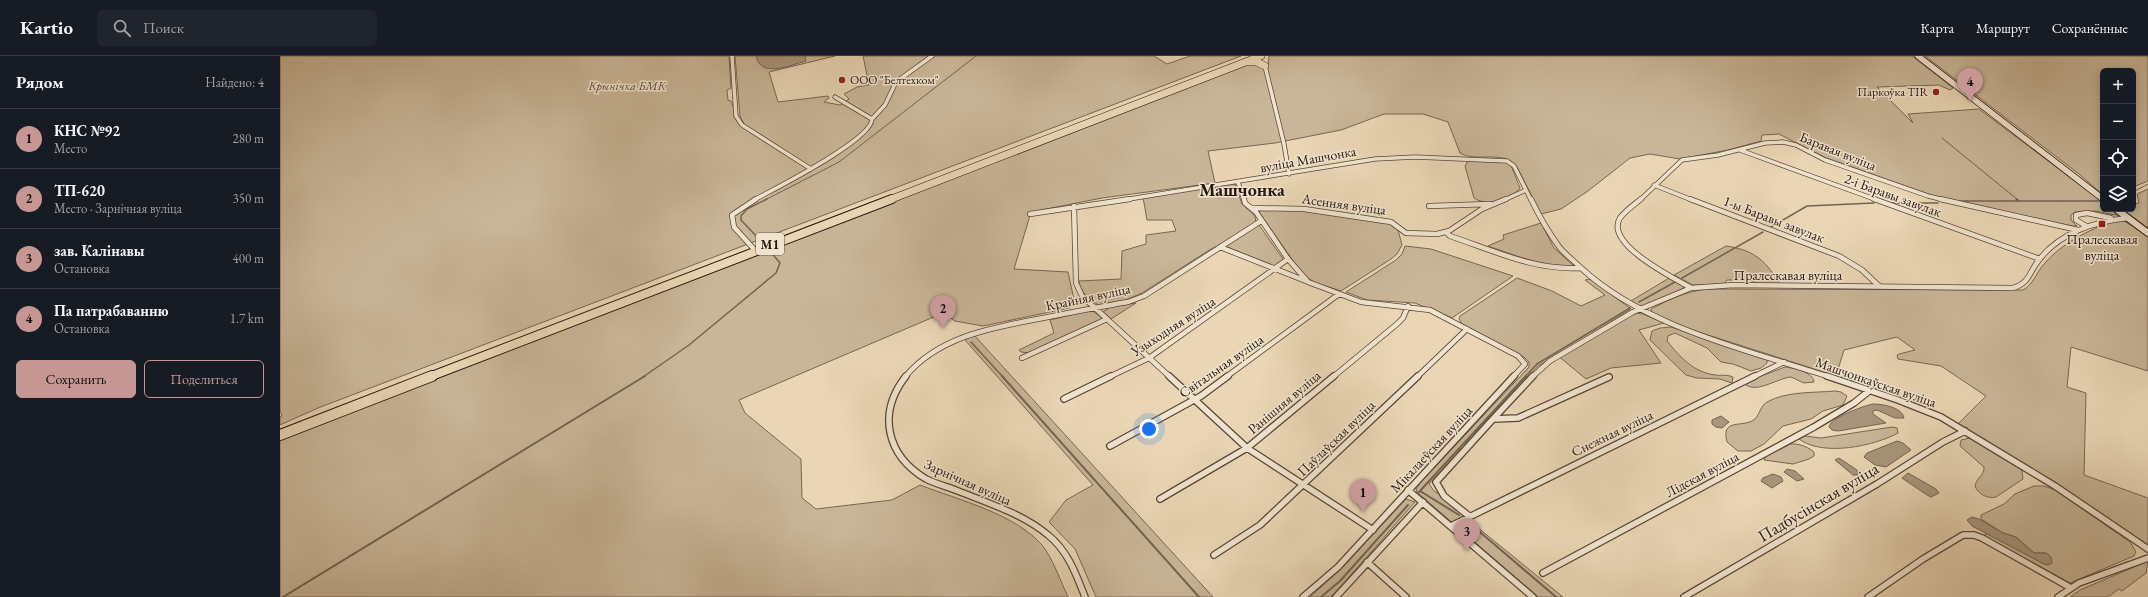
<!DOCTYPE html>
<html lang="ru">
<meta charset="utf-8">
<style>
:root{--surface:#171b24;--page:#20242c;--text:#f1f3f6;--muted:#9ea1a6;--line:#363941;--accent:#c59692}
body{margin:0;font-family:"EB Garamond",serif;background:var(--page);color:var(--text)}
.controls{position:absolute;right:12px;top:12px;display:grid;overflow:hidden;border-radius:6px;box-shadow:0 2px 10px #0003}
.controls button{width:36px;height:36px;display:grid;place-items:center;padding:0;border:0;border-bottom:1px solid var(--line);background:var(--surface);color:var(--text);font:20px sans-serif}
.you{position:absolute;left:869px;top:373px;width:14px;height:14px;margin:-10px;border:3px solid #fff;border-radius:50%;background:#1a73e8;box-shadow:0 0 0 6px #1a73e833}
.badge{display:grid;place-items:center;width:26px;height:26px;border-radius:50%;background:var(--accent);color:#111;font-size:13px;font-weight:700}
.pin{position:absolute;translate:-50% -33px;filter:drop-shadow(0 1px 2px #0008)}
.pin::after{content:'';position:absolute;top:21px;width:14px;height:12px;background:inherit;clip-path:polygon(0 0,100% 0,50% 100%)}
.list{margin:0;padding:0;list-style:none}
h2{display:flex;justify-content:space-between;align-items:center;height:52px;margin:0;padding:0 16px;font-size:17px}
h2 small{font-size:13px;font-weight:400;color:var(--muted)}
.list li{display:grid;grid-template-columns:26px 1fr auto;gap:12px;align-items:center;box-sizing:border-box;height:60px;padding:0 16px;border-top:1px solid var(--line)}
.list b{display:block;font-size:15px;white-space:nowrap}
.list p{margin:0;font-size:13px;white-space:nowrap;color:var(--muted)}
.list em{font-size:13px;font-style:normal;color:var(--muted)}
.actions{display:flex;gap:8px;padding:12px 16px}
.actions a{flex:1;padding:9px 0;border:1px solid var(--accent);border-radius:6px;text-align:center;font-size:14px;color:var(--accent)}
.actions .main{background:var(--accent);color:#111}
.icon{flex:none;width:22px;height:22px;fill:none;stroke:currentColor;stroke-width:2;stroke-linecap:round;stroke-linejoin:round}
.map{position:relative;flex:none;width:1868px;height:541px;overflow:hidden}
header{display:flex;align-items:center;gap:24px;box-sizing:border-box;height:56px;padding:0 20px;background:var(--surface);border-bottom:1px solid var(--line)}
header strong{font-size:19px}
nav{display:flex;gap:22px;margin-inline-start:auto;font-size:14px}
.search{width:280px;height:36px;background:var(--page);display:flex;align-items:center;gap:10px;box-sizing:border-box;padding:0 14px;border-radius:6px;color:var(--muted);font-size:15px}
main{display:flex}
aside{flex:1;background:var(--surface)}
.map>svg:first-child{display:block}
</style>
<header>
<strong>Kartio</strong>
<div class="search"><svg class="icon" aria-label="search" viewBox="0 0 24 24"><circle cx="10" cy="10" r="6"/><path d="M15 15l6 6"/></svg>Поиск</div>
<nav><a>Карта</a><a>Маршрут</a><a>Сохранённые</a></nav>
</header>
<main>
<aside>
<h2>Рядом<small>Найдено: 4</small></h2>
<ul class="list">
<li><span class="badge">1</span><div><b>КНС №92</b><p>Место</p></div><em>280 m</em></li>
<li><span class="badge">2</span><div><b>ТП-620</b><p>Место · Зарнічная вуліца</p></div><em>350 m</em></li>
<li><span class="badge">3</span><div><b>зав. Калінавы</b><p>Остановка</p></div><em>400 m</em></li>
<li><span class="badge">4</span><div><b>Па патрабаванню</b><p>Остановка</p></div><em>1.7 km</em></li>
</ul>
<div class="actions"><a class="main">Сохранить</a><a>Поделиться</a></div>
</aside>
<div class="map">
<svg width="1868" height="541" viewBox="0 0 1868 541">
<rect width="100%" height="100%" fill="#ead6b5"/>
<filter id="stains"><feTurbulence type="fractalNoise" baseFrequency=".005" numOctaves="4"/><feColorMatrix values="0 0 0 0 .2 0 0 0 0 .09 0 0 0 0 .02 0 0 0 .5 -.17"/></filter>
<radialGradient id="worn" r=".72"><stop offset=".6" stop-color="#630" stop-opacity="0"/><stop offset="1" stop-color="#630" stop-opacity=".3"/></radialGradient>
<path fill="#c9b698" stroke="#786652" d="M0,0H449L451,32L447,34L448,44L451,45C458,60 451,61 468,75L470,73L464,68L460,60L455,0H555L489,16L498,46L548,40L549,42L544,46L560,49L569,43L564,38L577,31L589,29L583,0H874L887,8L910,0H961L38,352L0,369V361L2,360L0,355Z
M989,0H1632L1673,32L1670,34L1659,29L1597,31L1633,67L1628,58L1699,53L1823,146V153H1832L1839,159H1835L1816,155L1795,156L1791,159V164L1797,170H1792L1663,143L1544,101L1499,78L1482,79L1481,85L1448,94L1400,103L1370,98L1350,102L1308,135L1281,153L1261,158L1237,111C1225,93 1196,107 1180,97L1168,66L1143,58H1104L1061,74L995,87L928,95L935,127L822,142L751,156L734,213L788,216L795,248L789,252L703,270L675,265L663,257L459,344L465,357L521,403L522,442L536,453L612,444L640,429C679,444 735,458 762,489C772,501 781,526 788,541H0V383L968,8L973,7L988,12Z
M1645,0H1868V125L1853,131V15H1823V139L1799,118Z
M1188,105L1227,106L1232,112L1240,132C1232,143 1206,151 1194,142L1185,110Z
M955,128L962,148L975,160L976,167L952,183L931,193L862,237L846,244L818,249C809,242 800,237 799,225L841,223L842,195L866,188V179L896,175L892,164H867L863,141Z
M1868,133V172L1842,153H1853V148L1859,147L1857,138Z
M1005,152L1112,167L1118,174L1122,189L1117,198L1111,203L1061,235L1036,227L1023,219L979,156L984,153Z
M1834,165H1844L1868,180V315L1791,291L1787,331L1806,337L1804,419L1868,442V491L1678,368L1706,340L1661,310L1618,303L1617,299L1619,298L1635,294L1617,281L1564,294L1556,320L1403,271L1372,257L1371,253C1390,243 1407,235 1428,233L1743,234C1753,229 1756,217 1764,208C1782,187 1808,174 1834,165Z
M1261,167L1274,192L1295,211C1264,211 1237,200 1208,190L1224,183L1223,179Z
M979,169L1003,203L996,211L945,190Z
M1125,190L1151,193L1233,220L1172,262L1135,247L1087,244L1066,236L1116,204L1122,198Z
M1446,190C1473,194 1484,203 1499,226L1498,228H1479L1470,224H1447L1444,228L1413,229L1394,219Z
M1391,221L1404,230V232L1367,249L1361,251L1349,246Z
M1237,222L1272,235L1301,250L1325,239L1305,224L1311,223L1351,253L1287,293L1356,257L1363,258L1384,267L1359,274L1381,307L1331,312L1306,323L1277,299L1258,310L1149,428L1154,435L1174,448L1191,466L1283,541H1258L1137,436L1136,433L1140,427L1249,311V306L1244,301L1182,268L1179,263L1180,260Z
M856,247L831,263L823,256L830,251Z
M807,255H813L822,262L820,265L750,297L741,296L739,294L774,277L770,264Z
M1391,271L1482,300L1487,304V307L1481,312L1471,315L1453,308L1441,306L1427,292L1395,277L1388,280L1387,285C1400,301 1413,316 1435,319C1441,320 1446,318 1453,321L1452,327L1440,323L1417,322L1406,319L1370,284L1372,275L1380,272Z
M694,279L933,541H816L795,493L769,466L786,444L813,429L685,284Z
M1505,311C1514,312 1533,316 1534,326L1524,327L1511,321C1498,322 1478,337 1466,329L1471,324Z
M1555,335L1561,336L1567,340L1563,349L1543,355L1531,363L1503,370L1484,388L1471,395H1458L1447,386C1441,363 1460,371 1472,365C1480,361 1479,351 1487,346C1507,335 1533,337 1555,335Z
M1612,371L1617,372L1618,377C1594,390 1543,401 1519,383L1525,380L1541,382Z
M1690,382L1738,411L1742,415L1743,423L1716,441C1707,443 1698,438 1695,430C1696,422 1705,419 1704,411L1680,390L1681,384Z
M1510,388C1519,387 1528,391 1534,396V400L1529,403L1513,408L1484,404L1485,401Z
M1754,430H1764L1775,434L1850,486L1856,496L1854,500L1790,527L1706,481L1705,478L1708,477L1764,508L1771,501L1766,497H1754L1736,481L1723,477L1701,463V459L1724,448L1735,438Z
M1126,443L1135,446L1054,538L1050,541H1030L1062,512Z
M1868,505L1866,517L1842,535L1839,533L1828,541H1790L1800,534Z"/>
<path fill="#a8957c" stroke="#746350" d="M476,0H525L526,5C510,9 481,23 476,0Z
M1593,348C1602,348 1622,351 1624,362H1615L1597,354L1593,355V358L1606,367L1558,375L1552,374L1549,371C1550,362 1583,350 1593,348Z
M1441,360L1449,366L1442,372L1436,371L1432,368V364Z
M1617,385L1623,387L1631,394L1606,411L1595,409L1584,401L1587,397Z
M1559,402L1577,414L1578,419H1573L1555,404Z
M1507,413L1515,415L1524,423L1517,425L1504,416Z
M1628,417L1656,433L1659,437L1651,441L1647,439L1622,422Z
M1493,418L1501,421L1503,425L1492,432L1481,425L1483,422Z
M1692,461L1699,463L1723,477L1736,481L1754,497H1766L1771,501L1772,507L1768,509L1764,508L1692,470L1687,464Z"/>
<g fill="none" stroke-linecap="round" stroke-linejoin="round">
<path stroke="#746350" stroke-width="1" d="M1662,82L1738,144
M1853,136L1868,128
M485,144L559,106L696,0"/>
<path stroke="#746350" stroke-width="1.5" d="M1736,143L1738,144
M1679,145H1819
M1612,147H1658
M1491,171L1527,150L1594,147
M479,183L461,164V160L467,153L487,143
M1402,222L1483,176
M1359,246L1395,226
M691,286L723,321
M363,321L409,289L496,217L500,207L489,194
M1245,321L1257,308L1350,252"/>
<path stroke="#746350" stroke-width="2" d="M722,320L919,541
M1140,435L1179,459
M1139,436L1246,320
M1187,465L1276,541
M3,541L365,320
M1041,541L1060,525L1128,449"/>
<g stroke="#584737" stroke-width="5">
<path id="street-far2" d="M452,0L456,60L462,69L531,113
M985,10L1004,88L1009,118
M592,63L605,49L616,26L652,0
M1460,94L1597,144
M958,126L964,144
M1374,129L1412,144
M474,144C494,133 592,84 592,63L555,41
M843,144L1095,103L1135,101L1227,105L1234,110L1251,144
M1224,144L1246,134
M1360,144L1402,104L1438,99L1485,87L1503,86L1516,89L1545,104L1648,140L1664,144"/>
</g>
<g stroke="#584737" stroke-width="6">
<path id="street-far1" d="M964,143L965,147L976,156L1008,203L1028,226L1081,246L1150,254L1238,300L1245,308L1233,321
M1251,143C1259,160 1269,177 1280,192C1286,199 1294,205 1300,211C1364,271 1467,294 1550,321
M1361,143C1355,148 1345,155 1340,162C1324,188 1394,222 1411,232
M1410,143L1559,200L1582,214L1599,230
M1594,143L1760,203
M1660,143L1798,174
M794,150L796,227L802,240L890,321
M1149,150L1210,148
M972,152L1024,153L1111,166L1126,177L1157,178L1169,175L1202,153L1226,143
M750,158L850,143
M1806,170L1796,164V159L1807,157L1831,162
M1169,175L1167,177L1170,180C1212,194 1255,215 1301,212
M940,191L1026,225
M473,192L454,171L452,159L476,143
M742,302L827,263
M625,321C658,281 710,272 758,263C788,257 818,251 848,246L864,240L981,165
M829,321L869,302L1008,203
M946,321L1059,238
M1053,321L1117,268L1123,262L1128,250
M1137,321L1187,273
M1252,321L1270,305L1353,256L1411,232L1454,229L1733,232C1751,226 1748,217 1759,204C1779,177 1816,165 1848,162
M1473,321L1504,306"/>
</g>
<g stroke="#584737" stroke-width="8">
<path id="street" d="M626,320C597,357 606,399 646,423C656,428 668,431 678,435C708,447 743,458 768,479C788,495 796,518 805,541
M889,320L967,392L1093,474
M1547,320L1618,344L1661,361L1775,430L1868,493
M784,343L831,320
M1213,363L1253,320
M830,390L921,340L948,320
M1128,434L1253,541
M880,443L967,392L1054,320
M1189,460L1164,440L1156,426L1213,363L1238,362L1329,321
M1171,470L1475,320
M934,499L980,469L1138,320
M1087,506L1126,541
M1263,517L1534,371L1574,347L1589,335
M1023,541L1058,511L1234,320
M1056,541L1143,446
M1404,541L1597,428L1663,386L1685,375
M1588,541L1643,503L1683,479H1694L1702,482L1791,532
M1778,541L1799,527L1868,502"/>
</g>
<g stroke="#27170d" stroke-width="7">
<path id="secondary-far1" d="M1638,0L1823,143"/>
</g>
<g stroke="#27170d" stroke-width="8">
<path id="secondary" d="M1836,153L1868,177"/>
</g>
<g stroke="#27170d" stroke-width="8">
<path id="highway-far2" d="M968,6H977L985,10
M609,144L981,0"/>
</g>
<g stroke="#27170d" stroke-width="10">
<path id="highway-far1" d="M149,321L612,143"/>
</g>
<g stroke="#27170d" stroke-width="12">
<path id="highway" d="M0,379L152,320"/>
</g>
<use href="#street-far2" stroke="#f1e4cf" stroke-width="3.5"/>
<use href="#street-far1" stroke="#f1e4cf" stroke-width="4.5"/>
<use href="#street" stroke="#f1e4cf" stroke-width="5.5"/>
<use href="#secondary-far1" stroke="#f1e4cf" stroke-width="5.5"/>
<use href="#secondary" stroke="#f1e4cf" stroke-width="6"/>
<use href="#highway-far2" stroke="#ead6b5" stroke-width="7"/>
<use href="#highway-far1" stroke="#ead6b5" stroke-width="8"/>
<use href="#highway" stroke="#ead6b5" stroke-width="10"/>
</g>
<g fill="#8f2418" stroke="#f1e4cf" stroke-width="1.5">
<circle cx="562" cy="24" r="4"/>
<circle cx="1656" cy="36" r="4"/>
<rect x="1818" y="164" width="8" height="8" rx="2"/>
</g>
<g text-anchor="middle" stroke-width="3" stroke-linejoin="round" paint-order="stroke">
<g font-size="12" fill="#27170d" stroke="#f1e4cf" text-anchor="start">
<text x="570" y="28">ООО "Белтехком"</text>
<text x="1648" y="40" text-anchor="end">Паркоўка TIR</text>
</g>
<g font-size="12" font-style="italic" fill="#584737" stroke="#f1e4cf">
<text x="347" y="34">Крынічка БМК</text>
</g>
<rect fill="#f1e4cf" stroke="#645447" stroke-width="1" x="476" y="177" width="28" height="22" rx="3"/>
<g font-size="13" font-weight="bold" fill="#27170d">
<text x="490" y="193">М1</text>
</g>
<g font-size="14" fill="#27170d" stroke="#f1e4cf">
<text transform="translate(1558 95) rotate(22)" y="5">Баравая вуліца</text>
<text transform="translate(1028 103) rotate(-10)" y="5">вуліца Машчонка</text>
<text transform="translate(1613 139) rotate(20)" y="5">2-і Баравы завулак</text>
<text transform="translate(1064 148) rotate(8)" y="5">Асенняя вуліца</text>
<text transform="translate(1494 163) rotate(21)" y="5">1-ы Баравы завулак</text>
<text x="1508" y="224">Пралескавая вуліца</text>
<text transform="translate(808 241) rotate(-12)" y="5">Крайняя вуліца</text>
<text transform="translate(893 270) rotate(-33)" y="5">Узыходняя вуліца</text>
<text transform="translate(941 310) rotate(-35)" y="5">Світальная вуліца</text>
<text transform="translate(1596 326) rotate(19)" y="5">Машчонкаўская вуліца</text>
<text transform="translate(1004 346) rotate(-40)" y="5">Ранішняя вуліца</text>
<text transform="translate(1332 377) rotate(-26)" y="5">Снежная вуліца</text>
<text transform="translate(1056 382) rotate(-44)" y="5">Паўлаўская вуліца</text>
<text transform="translate(1151 393) rotate(-47)" y="5">Мікалаеўская вуліца</text>
<text transform="translate(1422 418) rotate(-28)" y="5">Лідская вуліца</text>
<text transform="translate(688 426) rotate(24)" y="5">Зарнічная вуліца</text>
</g>
<g font-size="14" fill="#27170d" stroke="#f1e4cf">
<text x="1822" y="188">Пралескавая<tspan x="1822" dy="16">вуліца</tspan></text>
</g>
<g font-size="17" fill="#27170d" stroke="#f1e4cf">
<text transform="translate(1538 446) rotate(-31)" y="6">Падбусінская вуліца</text>
</g>
<g font-size="18" font-weight="bold" fill="#27170d" stroke="#f1e4cf">
<text x="962" y="140">Машчонка</text>
</g>
</g>
<rect width="100%" height="100%" filter="url(#stains)"/>
<rect width="100%" height="100%" fill="url(#worn)"/>
</svg>
<div class="controls">
<button>+</button>
<button>−</button>
<button><svg class="icon" aria-label="locate" viewBox="0 0 24 24"><circle cx="12" cy="12" r="6"/><path d="M12 2v4M12 18v4M2 12h4M18 12h4"/></svg></button>
<button><svg class="icon" aria-label="layers" viewBox="0 0 24 24"><path d="M12 4l9 5-9 5-9-5zM3 14l9 5 9-5"/></svg></button>
</div>
<div class="you"></div>
<div class="pin badge" style="left:1083px;top:456px">1</div>
<div class="pin badge" style="left:663px;top:272px">2</div>
<div class="pin badge" style="left:1187px;top:495px">3</div>
<div class="pin badge" style="left:1690px;top:45px">4</div>
</div>
</main>
